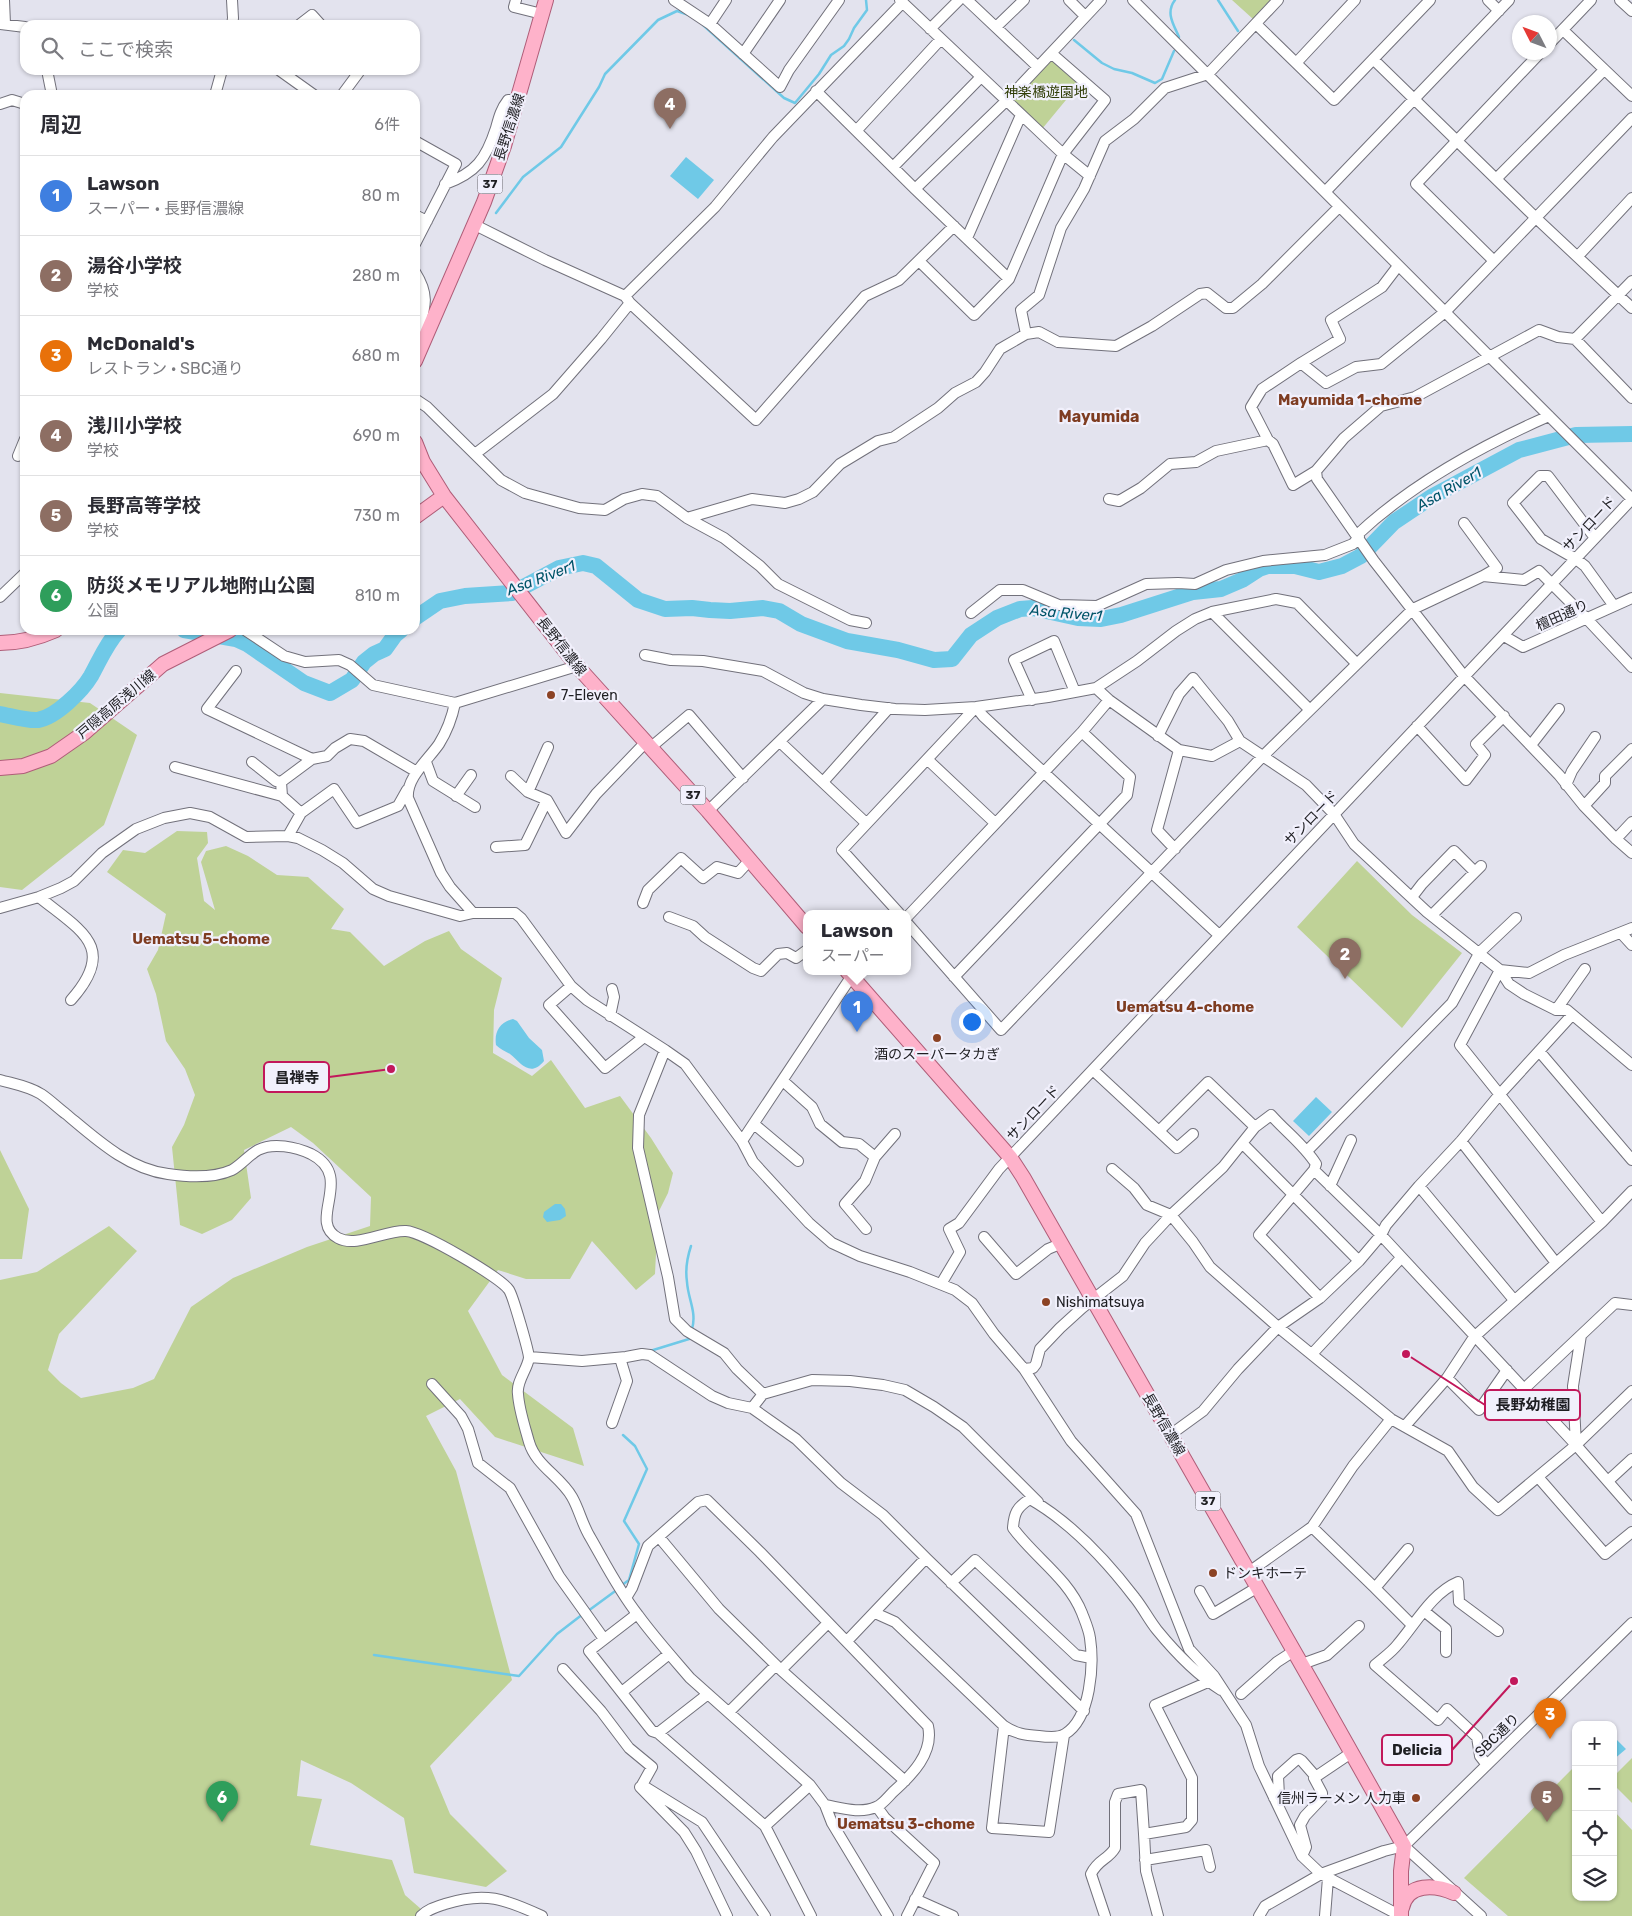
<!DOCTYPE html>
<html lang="ja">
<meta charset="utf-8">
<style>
:root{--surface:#fff;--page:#f2f2f3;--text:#2b2b33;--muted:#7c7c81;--line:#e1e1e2;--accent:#7c3aed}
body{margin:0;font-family:Rubik,"Noto Sans JP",sans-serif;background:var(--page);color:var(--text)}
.controls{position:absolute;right:15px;bottom:15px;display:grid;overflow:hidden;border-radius:10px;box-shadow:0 1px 4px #0004}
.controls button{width:45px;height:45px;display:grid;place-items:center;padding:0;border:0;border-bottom:1px solid var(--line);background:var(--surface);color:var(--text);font:25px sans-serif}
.compass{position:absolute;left:1512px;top:15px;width:45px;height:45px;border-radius:50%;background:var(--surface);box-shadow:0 1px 4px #0004;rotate:312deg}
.you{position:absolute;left:971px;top:1021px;width:18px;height:18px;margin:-12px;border:4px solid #fff;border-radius:50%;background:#1a73e8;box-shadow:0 0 0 8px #1a73e833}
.badge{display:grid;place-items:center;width:32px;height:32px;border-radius:50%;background:var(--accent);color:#fff;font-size:16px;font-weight:700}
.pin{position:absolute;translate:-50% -41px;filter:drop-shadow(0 1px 2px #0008)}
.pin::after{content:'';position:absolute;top:26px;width:18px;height:15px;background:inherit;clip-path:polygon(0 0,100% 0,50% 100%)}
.popup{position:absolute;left:803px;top:910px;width:108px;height:65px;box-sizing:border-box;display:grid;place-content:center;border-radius:10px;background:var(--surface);filter:drop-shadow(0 1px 4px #0005);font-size:16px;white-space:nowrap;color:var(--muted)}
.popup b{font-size:19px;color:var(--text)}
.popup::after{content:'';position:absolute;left:50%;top:100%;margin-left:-10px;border:10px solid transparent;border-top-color:var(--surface)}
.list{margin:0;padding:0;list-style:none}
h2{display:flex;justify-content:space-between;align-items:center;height:65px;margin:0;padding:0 20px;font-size:21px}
h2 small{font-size:16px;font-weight:400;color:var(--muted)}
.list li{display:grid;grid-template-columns:32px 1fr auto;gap:15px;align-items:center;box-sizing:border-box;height:80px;padding:0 20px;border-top:1px solid var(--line)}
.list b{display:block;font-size:19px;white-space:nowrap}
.list p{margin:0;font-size:16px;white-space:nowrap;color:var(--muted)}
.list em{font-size:16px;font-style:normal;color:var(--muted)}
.icon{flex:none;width:28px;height:28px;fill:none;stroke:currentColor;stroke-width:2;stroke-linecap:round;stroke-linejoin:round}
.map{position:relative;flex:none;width:1632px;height:1916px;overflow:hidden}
.search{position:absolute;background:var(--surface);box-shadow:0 1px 4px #0004;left:20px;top:20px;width:400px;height:55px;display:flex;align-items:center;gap:12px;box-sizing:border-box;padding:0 18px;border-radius:15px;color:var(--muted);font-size:19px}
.panel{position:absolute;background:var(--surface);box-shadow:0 1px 4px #0004;left:20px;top:90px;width:400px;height:545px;border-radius:15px}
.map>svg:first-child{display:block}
</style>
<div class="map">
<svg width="1632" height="1916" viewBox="0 0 1632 1916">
<rect width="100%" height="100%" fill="#e3e3ee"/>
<path fill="#bfd297" d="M1232,0H1271L1253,19Z
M1050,56L1080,83L1042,129L1009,101Z
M0,693L90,703L137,735L104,825L22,890L0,887Z
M177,831L207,832L208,843L197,858L204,901L215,910L201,862L206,851L226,846L248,856L277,875L308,877L344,909L331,929L350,932L384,966L425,941L449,931L461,949L502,978L494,1010L493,1053L532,1076L551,1060L585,1108L620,1096L651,1138L673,1173L668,1193L658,1213L655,1274L636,1290L592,1241L570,1279H526L498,1270L468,1311L502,1375L573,1428L584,1466L495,1437L460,1399L426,1416L456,1471L512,1680L430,1766L450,1814L507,1871L486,1887L414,1873L404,1818L351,1783L301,1760L297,1796L322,1799L310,1845L392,1860L405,1895L429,1916H0V1280L37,1272L109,1226L137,1251L59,1334L48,1370L61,1383L81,1398L133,1388L154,1379L191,1307L233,1278L307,1247L370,1226L371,1197L313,1143L291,1127L244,1150L251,1198L232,1220L202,1234L180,1225L172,1147L184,1125L195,1095L185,1069L166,1041L156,994L147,969L158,950L166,914L107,872L123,850L145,853Z
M1357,861L1412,915L1462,953L1402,1028L1297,927Z
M0,1150L29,1209L22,1259H0Z
M1632,1758V1803L1613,1784V1777Z
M1573,1768L1576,1771V1897H1613V1810L1632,1830V1916H1508L1464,1878Z"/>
<path fill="#6fc9e7" d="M686,157L714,180L698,199L670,176Z
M513,1019L517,1021L529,1038L542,1050L544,1061C530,1078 521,1063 510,1054C505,1051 500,1049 496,1045C494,1032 500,1022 513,1019Z
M1316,1097L1332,1112L1309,1136L1293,1121Z
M555,1204H561L565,1209L566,1216L560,1220L547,1222L543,1217L544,1212Z
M1613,1736L1626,1749L1613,1760Z"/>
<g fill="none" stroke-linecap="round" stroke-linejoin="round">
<path stroke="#6fc9e7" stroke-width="2.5" d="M1175,0C1165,13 1174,25 1179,37L1178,39
M1218,0L1238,31
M703,25L784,98L795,103L819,74L831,55L844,46L849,39L854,28L867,10L866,0
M1074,40L1102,63L1114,69L1132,73L1155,83L1162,79L1174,51
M496,213L523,177L561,147L599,87L605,74L658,20L677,11L689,15
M691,1246C687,1258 685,1269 687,1282C688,1299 697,1312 692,1329
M650,1351L689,1339L690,1337
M622,1585L629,1580L639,1544L624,1521L647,1469L635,1446L623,1435
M588,1611L618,1589
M374,1655L519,1676L557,1634L583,1614"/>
<path stroke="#6fc9e7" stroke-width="16" d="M415,618L440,601L465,596L512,593L559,568L583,563L596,566L638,600L665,609L692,608L710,610L730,611L763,608L779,611L801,624L847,641L898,650L934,660L952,659L971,635L997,618L1020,609L1033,608L1078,618L1101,619L1121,615L1193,592L1221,589L1242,580L1259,569L1268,566H1295L1319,572L1342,566L1361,556L1394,522L1433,496L1519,450L1576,435L1632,434
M184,630L236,639L247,644L304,683L330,693L352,680L364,662L374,654L385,649L395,635L401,630
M0,714C11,716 27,721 38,720C56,717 82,691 91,676C100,660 106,644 119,630"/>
<g stroke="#72717b" stroke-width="12">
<path id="minor" d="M4,0L5,24
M516,0L514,7L542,14
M674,0L710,24L780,87L789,70L839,0
M967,0L1038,67
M1069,0L1085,16
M1133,0L1632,499
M1488,0L1499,11
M1620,0L1632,11
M0,24L25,27
M710,24L726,0
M1256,24L1334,100L1430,0
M232,25L233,18L232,0
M299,25L312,15L321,25
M996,27L1024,0
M930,29L959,0
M1563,30L1632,96
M1550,43L1591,0
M1051,53L1105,100L1063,154L1090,176
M743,54L780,0
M1374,60L1536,218L1632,308
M1297,62L1355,0
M47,70L52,95
M279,70L314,95
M816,91L915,189L1009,279L1063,154L900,0
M215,95L222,70
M342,95L359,72L357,70
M0,104L12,100L25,104
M857,130L941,39
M415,141L456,164L415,244
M893,167L981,77
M1497,178L1604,70
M445,184C476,173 486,159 496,128C499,117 501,109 508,100H518
M915,189L1006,101L1101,0
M1325,192L1509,0
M415,215L427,221
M475,225L545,260L625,296L630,303L601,339L553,394L475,454
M967,238L1021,115
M1578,256L1632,198
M1493,260L1416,184L1541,52
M919,261L974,315L1009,279
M415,272C429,294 426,305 419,329L424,338
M625,296L715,207L773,137L903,2
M630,303L756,420L865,296L899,280L954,226
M1026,334L1021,310L1039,295L1061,228L1084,189L1105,141L1134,119L1165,88L1208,74L1278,0
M1575,339L1632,281
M1301,363L1340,339L1331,320L1382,287L1398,266
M415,399L427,407L501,480L525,493L579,508L605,510L624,499L642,494L657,496L687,518L724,538L760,566L778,584L850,620L866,623
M1268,440L1251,407L1262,389L1301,363L1326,383L1356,367L1381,364L1445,312L1632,118
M18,456L25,439
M1316,471L1317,479L1374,561L1464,676L1559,775L1584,806L1616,839L1632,853
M1109,499L1119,501L1141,488L1170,464L1196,462L1216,451L1268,440L1273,444L1293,485L1316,471L1344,438L1381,406L1415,397L1539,330L1558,337L1575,339L1632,398
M687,518L752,499L785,503L799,499L813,492L840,464L878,441L894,437L938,408L955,393L976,382L985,372L1000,349L1026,334L1039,332L1058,342L1116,346L1152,326L1200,294L1207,293L1226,308H1233L1262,284L1339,207
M1464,523L1497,568L1483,576
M1357,535C1410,485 1483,445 1549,416
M1595,538L1548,476H1540L1513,503L1541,539L1576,559L1585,566L1614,606
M0,597L25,573
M1212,612L1310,710
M971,613L1000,590H1023L1059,605L1097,606L1146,584L1178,583L1195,584L1226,570L1263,561L1325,555L1353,544L1359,537
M245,630L284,656L305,662L339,660L350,665L373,685L455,703L577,666
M1504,636L1523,647L1632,598
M645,655L671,660L703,661L763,671L804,693L823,699L861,705L895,709L925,710L976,707L1048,697L1096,688L1137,661L1176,631L1195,619L1212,612L1276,599L1297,603L1357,664
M236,671L207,709L312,759
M1096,688L1109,700L1179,750L1212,756L1240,741L1306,785L1334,814L1354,844L1427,912L1500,970L1509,984L1524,994L1556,1010H1567L1632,1065
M1032,700L1014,660L1054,641L1075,692
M455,703C452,718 447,731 439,744C428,760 406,778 408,798L441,873L450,887L473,913
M976,707L983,716L1219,935
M1417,726L1466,780L1485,755L1476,744L1504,716
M1158,736L1179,694L1193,678L1228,721L1240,741
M780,742L866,823
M1531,745L1559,709
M650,748L689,715L743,778
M928,760L995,823
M252,762L276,781L281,782
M426,762L433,781L475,807
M175,767L282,796L301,813L288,836
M511,776L528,792L547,800L566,833L596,794L645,743
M823,782L889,708
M1566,785L1572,771L1595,737
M528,792L548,747
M282,796L281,782L312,759L327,756L335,748L350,739L364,741L417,772
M456,796L471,775
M1584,806L1605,783V776L1632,749
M708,811L823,699
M301,813L334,789L357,823L398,806L407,790
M1616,839L1632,822
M496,847L525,845L547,800
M1175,849L1157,830L1179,750
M39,897C81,931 118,947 71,1000
M1412,897L1422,884L1454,851L1475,872
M643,903L648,890L681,858L703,878L717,867L738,873L750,860
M0,908L39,897L61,888L74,881L102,853L136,829L164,818L190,813L210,817L246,837L288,836L298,838L322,850L343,863L373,889L389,896L460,916L473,913H515L521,918L571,986L587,1000L665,1050L685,1064L742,1141L753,1162L809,1223L832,1243L860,1256L910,1272L955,1290L972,1303L994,1334L1024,1369L1071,1441L1136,1514L1189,1649L1214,1676L1246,1725L1259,1766L1302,1856L1321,1874L1401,1916
M899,913L842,850L976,707
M1432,915L1481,866
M669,917L693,926L705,937L753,968L761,971L778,954L787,953L796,958L807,950
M907,917L1082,732L1109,700
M907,923L1001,1030L1263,756L1413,609L1483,576L1524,580L1539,571L1587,619L1632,667
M1621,933L1632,945
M1500,970L1460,1045L1602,1222
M1500,970L1529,973L1564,955L1632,928
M954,977L1127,795L1130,777L1082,732
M571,986L549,1005L605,1068L644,1037
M1556,1010L1585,969
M610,1016L614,997L612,989
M665,1050L639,1115L638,1148L668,1277L675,1319L687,1331L724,1353L737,1369L763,1394
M1539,1051L1632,1160
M1093,1070L1177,1148L1193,1134
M0,1080C14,1084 28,1086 41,1094C50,1100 58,1108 66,1114C96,1139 128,1169 168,1174C188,1177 212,1179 232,1170C241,1165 249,1155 258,1150C273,1142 296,1147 311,1154C356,1177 306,1221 338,1238C356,1248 385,1230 406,1231C423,1232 500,1277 509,1290C513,1296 529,1352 529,1358C527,1370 516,1382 518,1394C519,1410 525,1427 529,1442C536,1466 560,1476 572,1497C579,1509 582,1524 590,1537C605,1563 619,1591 638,1615C654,1637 672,1657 690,1678L810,1785L825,1805C842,1808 860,1814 876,1807C882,1805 888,1797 893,1792C912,1775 934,1753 928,1726L760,1552L707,1500L698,1502L648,1546L632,1588L626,1598
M783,1081L812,1107L820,1124L842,1142L859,1144L875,1157
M754,1124L798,1161
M1159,1131L1208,1082L1255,1127
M742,1141L855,971
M1461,1141L1556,1263
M1243,1144L1359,1261
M1307,1151L1452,1003L1480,952L1516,918
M1112,1169L1134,1188L1147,1205L1171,1215L1193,1242L1210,1267L1278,1327L1391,1419L1448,1451L1473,1487L1498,1510L1576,1445L1632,1391
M1314,1170L1259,1235L1320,1298
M1330,1186L1351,1140
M1419,1186L1514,1300
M866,1229L845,1204L865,1181L875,1157L895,1134
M984,1237L1016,1274L1048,1249L1060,1244
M941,1284L960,1252L949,1229L959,1223L999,1169L1632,499
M1312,1354L1401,1258
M529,1357L582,1361L626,1357L642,1354L650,1355L712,1396L728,1403L752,1408L796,1439L841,1483L883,1515L926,1558L847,1641
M1024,1369L1033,1368L1036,1364L1040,1349L1060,1328L1082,1308L1123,1276L1145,1243L1171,1215L1223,1167L1255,1127L1271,1115C1286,1132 1304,1145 1316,1164L1314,1170L1381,1235L1576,1445L1632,1509
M1447,1378L1479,1410L1507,1370
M432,1384L461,1416L468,1429L478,1463L510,1488L559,1576L604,1639
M1524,1389L1615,1303L1632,1305
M752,1408L763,1394L812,1380L850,1381L883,1385L905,1390L934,1407L963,1427L1038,1502
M612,1423L627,1381L620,1358
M1405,1426L1447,1378L1474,1337L1602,1222L1632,1191
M1170,1435L1203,1411L1238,1369L1278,1327L1320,1298L1359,1261L1381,1235L1386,1225L1419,1186L1461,1141L1500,1094L1572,1015
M1576,1445L1573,1386L1581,1335
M1538,1477L1605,1554L1632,1532
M1608,1481L1632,1459
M1312,1527L1375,1588
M659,1537L719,1609L781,1670L905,1781
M1408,1549L1375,1588L1412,1625
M926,1558L1084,1711
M1249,1572L1312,1527L1353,1466L1391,1419
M951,1583L975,1560L1076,1655L1091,1658
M1200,1591L1213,1614L1258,1587
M1424,1611L1446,1629V1652
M875,1613L895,1622L1004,1726C1016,1734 1025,1735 1039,1736C1047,1737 1059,1738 1065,1734C1091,1718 1094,1665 1090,1638C1089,1630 1085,1621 1082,1613C1068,1578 1034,1557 1013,1528C1014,1513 1017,1507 1030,1499C1072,1523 1106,1560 1135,1598C1143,1608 1149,1620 1157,1630C1175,1652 1197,1675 1221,1690
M637,1614L589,1651L652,1731L658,1733L765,1826
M1302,1664L1327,1655L1359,1626
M563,1669L601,1711L629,1748L652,1767L642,1785L702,1822L765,1916
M781,1670L828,1623
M622,1692L669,1654
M1241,1694L1277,1662L1294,1651
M729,1712L776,1665
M1004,1726L992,1828L1049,1832L1064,1735
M658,1733L708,1694
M1487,1765L1480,1756L1477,1737L1447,1709L1438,1720L1375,1665C1383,1658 1392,1652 1398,1644C1416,1623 1432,1593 1458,1582L1459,1602L1498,1631
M810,1785L765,1826L811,1916
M640,1787L684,1832L696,1851L727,1916
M1274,1798L1279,1796L1278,1776L1296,1760L1299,1759L1302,1761L1316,1777
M825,1805L832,1823L888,1916
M877,1807L885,1818L934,1863L907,1916
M1144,1834L1146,1871L1158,1916
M1404,1846L1481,1916
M1302,1856L1306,1847L1300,1825L1305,1816L1322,1798V1793L1314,1778L1351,1753
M1145,1860L1206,1850L1210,1867
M915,1899L953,1916
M421,1916C428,1909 436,1907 445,1904C485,1891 505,1899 542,1916
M1105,1916L1091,1874C1098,1859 1108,1860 1115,1848V1802L1118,1794L1141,1790L1144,1834L1186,1827L1192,1820V1778L1155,1705L1208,1682
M1259,1916L1265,1906L1321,1874L1384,1851L1404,1846L1632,1623
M1325,1916L1328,1878"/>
</g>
<g stroke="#af5d78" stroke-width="16">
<path id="major" d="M415,361L484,202L504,146L546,0
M415,442L423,462L444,496L577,666L708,811L807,927
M415,517L444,496
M0,643C20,643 38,638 56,630
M0,768L23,766L51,756L84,733L163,664L230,630
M847,971L1010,1157L1023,1177L1315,1688L1404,1846L1401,1871V1916
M1402,1908C1407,1882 1436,1885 1454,1893"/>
</g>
<use href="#minor" stroke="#fff" stroke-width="10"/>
<use href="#major" stroke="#feb2ca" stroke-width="14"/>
</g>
<g fill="#8c4325" stroke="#f1f0fc" stroke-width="2">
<circle cx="551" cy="695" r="5"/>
<circle cx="937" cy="1038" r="5"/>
<circle cx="1046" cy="1302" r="5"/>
<circle cx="1213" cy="1573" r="5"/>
<circle cx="1416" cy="1798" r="5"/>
</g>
<g text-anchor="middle" stroke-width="4.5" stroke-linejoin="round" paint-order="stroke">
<g fill="#f1f0fc" stroke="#5d5d63" stroke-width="1">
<rect x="477.5" y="174.5" width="25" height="19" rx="4"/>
<rect x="680.5" y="785.5" width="25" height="19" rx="4"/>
<rect x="1195.5" y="1491.5" width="25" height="19" rx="4"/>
</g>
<g font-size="12" font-weight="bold" fill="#1e1e22">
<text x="490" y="188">37</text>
<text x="693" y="799">37</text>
<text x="1208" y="1505">37</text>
</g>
<g font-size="14" fill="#303d07" stroke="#f1f0fc">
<text x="1046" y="97">神楽橋遊園地</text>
</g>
<g font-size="14" fill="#1e1e22" stroke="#f1f0fc">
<text transform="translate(509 127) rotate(-72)" y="5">長野信濃線</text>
<text transform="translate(1589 524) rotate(-47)" y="5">サンロード</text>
<text transform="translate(1562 615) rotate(-24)" y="5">檀田通り</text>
<text transform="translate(562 646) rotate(52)" y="5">長野信濃線</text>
<text transform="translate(116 704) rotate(-40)" y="5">戸隠高原浅川線</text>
<text transform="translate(1311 818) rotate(-46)" y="5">サンロード</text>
<text transform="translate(1033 1113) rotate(-47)" y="5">サンロード</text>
<text transform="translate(1164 1424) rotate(60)" y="5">長野信濃線</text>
<text transform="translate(1497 1735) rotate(-44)" y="5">SBC通り</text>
</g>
<g font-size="14" fill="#1e1e22" stroke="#f1f0fc" text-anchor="start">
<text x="561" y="700">7-Eleven</text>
<text x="937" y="1059" text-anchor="middle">酒のスーパータカぎ</text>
<text x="1056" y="1307">Nishimatsuya</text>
<text x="1223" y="1578">ドンキホーテ</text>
<text x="1406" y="1803" text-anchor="end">信州ラーメン 人力車</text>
</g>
<g font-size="15" font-weight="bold" fill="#7e3c21" stroke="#f1f0fc">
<text x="1350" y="405">Mayumida 1-chome</text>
<text x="201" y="944">Uematsu 5-chome</text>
<text x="1185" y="1012">Uematsu 4-chome</text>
<text x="906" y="1829">Uematsu 3-chome</text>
</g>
<g font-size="15" font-style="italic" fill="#015469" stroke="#f1f0fc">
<text transform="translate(1449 489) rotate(-30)" y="5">Asa River1</text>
<text transform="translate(541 578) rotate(-21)" y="5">Asa River1</text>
<text transform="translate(1066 613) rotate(5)" y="5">Asa River1</text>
</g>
<g font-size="16" font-weight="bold" fill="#7e3c21" stroke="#f1f0fc">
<text x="1099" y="422">Mayumida</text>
</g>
</g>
<path fill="none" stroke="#c2185b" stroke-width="2" d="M391 1069L329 1077M1406 1354L1485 1405M1514 1681L1452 1750"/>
<g fill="#c2185b" stroke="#f1f0fc" stroke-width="2">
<circle cx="391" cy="1069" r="5"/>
<circle cx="1406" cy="1354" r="5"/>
<circle cx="1514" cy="1681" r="5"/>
</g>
<g fill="#f1f0fc" stroke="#c2185b" stroke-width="2">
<rect x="264" y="1062" width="65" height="30" rx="5"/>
<rect x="1485" y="1390" width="95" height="30" rx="5"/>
<rect x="1382" y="1735" width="70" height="30" rx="5"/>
</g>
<g font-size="15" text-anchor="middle" font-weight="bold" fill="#1e1e22">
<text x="297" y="1083">昌禅寺</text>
<text x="1533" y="1410">長野幼稚園</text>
<text x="1417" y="1755">Delicia</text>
</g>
</svg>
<div class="controls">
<button>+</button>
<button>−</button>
<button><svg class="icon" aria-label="locate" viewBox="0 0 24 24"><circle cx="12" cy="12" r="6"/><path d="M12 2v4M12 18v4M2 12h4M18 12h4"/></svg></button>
<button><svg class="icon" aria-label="layers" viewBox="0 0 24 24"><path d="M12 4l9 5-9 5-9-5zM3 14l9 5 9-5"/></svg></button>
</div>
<svg class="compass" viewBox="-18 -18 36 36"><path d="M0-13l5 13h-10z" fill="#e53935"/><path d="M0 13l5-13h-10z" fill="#7c7c81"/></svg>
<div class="you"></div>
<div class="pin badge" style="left:857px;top:1032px;background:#3f7fe0">1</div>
<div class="popup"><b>Lawson</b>スーパー</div>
<div class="pin badge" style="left:1345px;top:979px;background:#8d6e63">2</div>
<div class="pin badge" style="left:1550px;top:1739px;background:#e8710a">3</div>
<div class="pin badge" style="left:670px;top:129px;background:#8d6e63">4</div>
<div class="pin badge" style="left:1547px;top:1822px;background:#8d6e63">5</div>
<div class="pin badge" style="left:222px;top:1822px;background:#2e9e5b">6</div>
<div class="search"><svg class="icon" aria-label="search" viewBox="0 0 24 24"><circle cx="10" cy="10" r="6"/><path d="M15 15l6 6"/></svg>ここで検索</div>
<section class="panel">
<h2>周辺<small>6件</small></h2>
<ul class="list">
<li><span class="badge" style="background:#3f7fe0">1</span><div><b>Lawson</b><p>スーパー · 長野信濃線</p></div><em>80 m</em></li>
<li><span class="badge" style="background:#8d6e63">2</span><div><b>湯谷小学校</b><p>学校</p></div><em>280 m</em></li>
<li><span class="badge" style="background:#e8710a">3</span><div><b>McDonald's</b><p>レストラン · SBC通り</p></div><em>680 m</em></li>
<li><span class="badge" style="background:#8d6e63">4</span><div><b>浅川小学校</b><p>学校</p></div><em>690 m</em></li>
<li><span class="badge" style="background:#8d6e63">5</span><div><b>長野高等学校</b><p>学校</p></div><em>730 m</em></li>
<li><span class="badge" style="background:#2e9e5b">6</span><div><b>防災メモリアル地附山公園</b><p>公園</p></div><em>810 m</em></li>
</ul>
</section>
</div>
